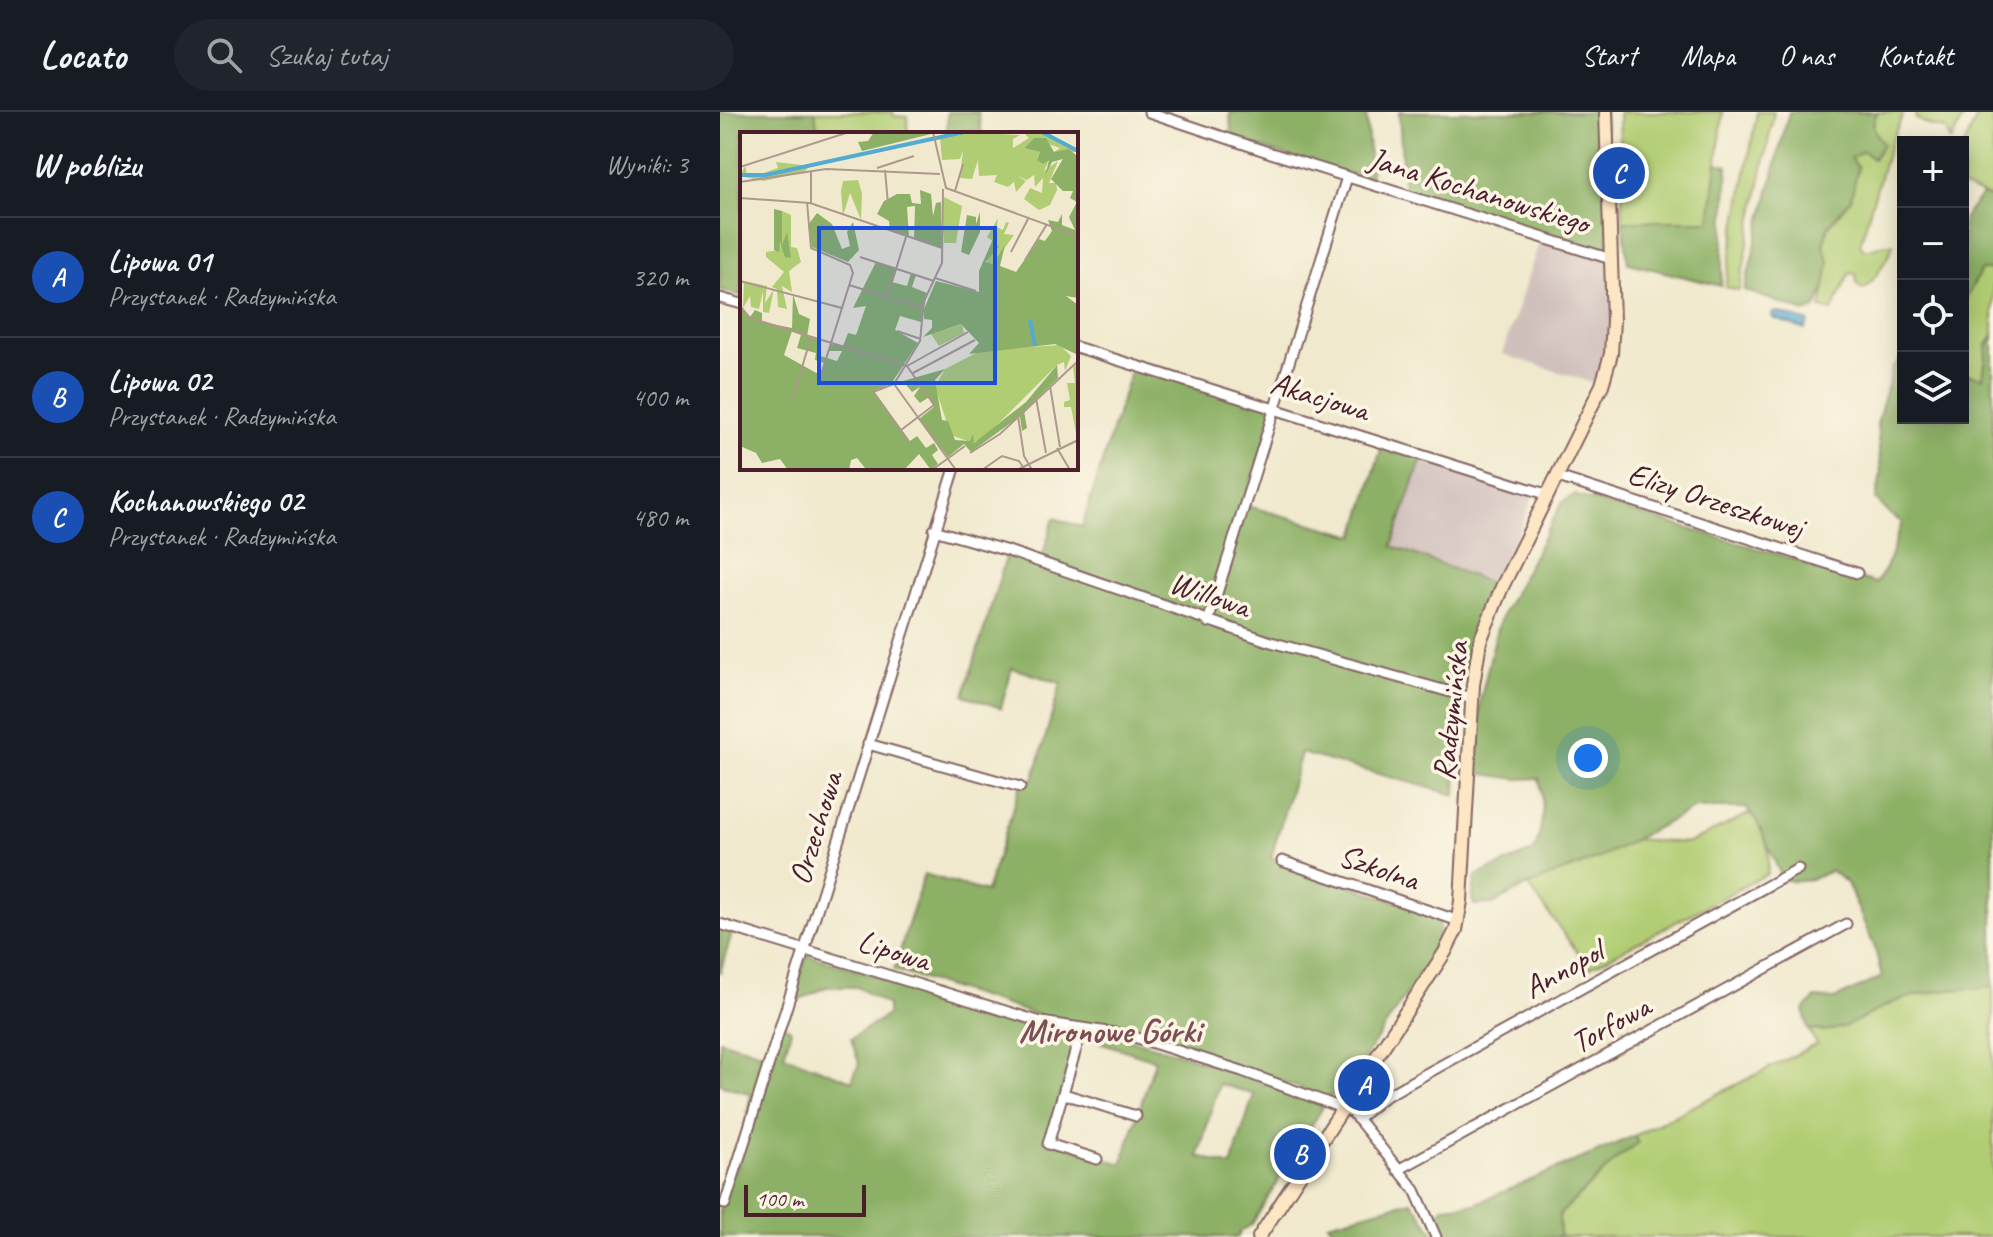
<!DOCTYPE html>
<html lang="pl">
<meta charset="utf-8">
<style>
:root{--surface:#171b24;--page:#20242c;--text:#f1f3f6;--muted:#9ea1a6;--line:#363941;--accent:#2563eb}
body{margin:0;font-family:Caveat,sans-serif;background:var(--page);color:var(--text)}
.controls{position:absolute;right:24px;top:24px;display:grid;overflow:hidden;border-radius:0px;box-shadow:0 4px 20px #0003}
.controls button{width:72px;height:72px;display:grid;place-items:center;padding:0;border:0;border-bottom:2px solid var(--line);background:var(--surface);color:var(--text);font:40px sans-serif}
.scale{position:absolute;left:24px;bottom:20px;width:122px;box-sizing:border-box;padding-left:8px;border:4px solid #4a1f2b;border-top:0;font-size:22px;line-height:28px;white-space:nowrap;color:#4a1f2b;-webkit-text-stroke:6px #fcf5e5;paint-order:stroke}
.you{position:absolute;left:868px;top:646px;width:28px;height:28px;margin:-20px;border:6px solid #fff;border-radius:50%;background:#1a73e8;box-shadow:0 0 0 12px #1a73e833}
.badge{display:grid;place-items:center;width:52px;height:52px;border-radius:50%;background:var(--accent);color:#fff;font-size:26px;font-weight:700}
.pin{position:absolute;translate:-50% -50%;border:4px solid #fff;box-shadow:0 2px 8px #0006}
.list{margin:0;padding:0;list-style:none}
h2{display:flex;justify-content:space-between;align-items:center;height:104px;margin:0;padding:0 32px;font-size:34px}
h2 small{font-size:26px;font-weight:400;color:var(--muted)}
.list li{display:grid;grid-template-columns:52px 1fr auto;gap:24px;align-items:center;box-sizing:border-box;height:120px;padding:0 32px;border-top:2px solid var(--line)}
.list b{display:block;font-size:30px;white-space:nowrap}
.list p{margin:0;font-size:26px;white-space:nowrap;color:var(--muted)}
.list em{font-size:26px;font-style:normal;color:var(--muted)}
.icon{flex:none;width:44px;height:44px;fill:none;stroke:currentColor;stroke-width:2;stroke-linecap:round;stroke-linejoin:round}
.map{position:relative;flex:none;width:1273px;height:1125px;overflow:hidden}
header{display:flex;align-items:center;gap:48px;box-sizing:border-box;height:112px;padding:0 40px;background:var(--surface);border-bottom:2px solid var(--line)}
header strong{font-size:38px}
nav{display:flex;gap:44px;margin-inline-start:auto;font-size:28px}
.search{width:560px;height:72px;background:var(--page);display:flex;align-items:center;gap:20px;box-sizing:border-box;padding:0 28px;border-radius:44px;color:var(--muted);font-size:30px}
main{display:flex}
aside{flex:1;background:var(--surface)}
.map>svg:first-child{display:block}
</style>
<header>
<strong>Locato</strong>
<div class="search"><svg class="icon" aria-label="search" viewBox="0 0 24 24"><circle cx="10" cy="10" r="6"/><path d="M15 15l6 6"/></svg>Szukaj tutaj</div>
<nav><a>Start</a><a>Mapa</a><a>O nas</a><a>Kontakt</a></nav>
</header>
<main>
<aside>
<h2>W pobliżu<small>Wyniki: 3</small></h2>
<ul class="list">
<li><span class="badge" style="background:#1a4fb4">A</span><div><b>Lipowa 01</b><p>Przystanek · Radzymińska</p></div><em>320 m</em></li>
<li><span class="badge" style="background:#1a4fb4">B</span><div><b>Lipowa 02</b><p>Przystanek · Radzymińska</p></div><em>400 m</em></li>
<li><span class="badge" style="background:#1a4fb4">C</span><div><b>Kochanowskiego 02</b><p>Przystanek · Radzymińska</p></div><em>480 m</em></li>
</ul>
</aside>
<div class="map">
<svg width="1273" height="1125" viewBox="0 0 1273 1125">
<rect width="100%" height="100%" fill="#fcf5e5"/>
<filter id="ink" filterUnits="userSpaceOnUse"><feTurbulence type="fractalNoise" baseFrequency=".0125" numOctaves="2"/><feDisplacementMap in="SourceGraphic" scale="16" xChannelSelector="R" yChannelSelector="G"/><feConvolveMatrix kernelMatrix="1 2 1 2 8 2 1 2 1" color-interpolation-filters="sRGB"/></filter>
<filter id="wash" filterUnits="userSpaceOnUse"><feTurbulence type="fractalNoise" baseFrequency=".006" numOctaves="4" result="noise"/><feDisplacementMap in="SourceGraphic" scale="32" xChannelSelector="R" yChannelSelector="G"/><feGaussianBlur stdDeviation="1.8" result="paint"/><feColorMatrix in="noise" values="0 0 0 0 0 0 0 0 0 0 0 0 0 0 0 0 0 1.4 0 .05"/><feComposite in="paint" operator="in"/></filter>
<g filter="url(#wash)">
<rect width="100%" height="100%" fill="#f0e9ce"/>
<path fill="#d0c0bc" d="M821,125L889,146L895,232L880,273L782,242Z
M704,340L815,380L778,474L672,434Z"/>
<path fill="#b1cd73" stroke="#7e764f" stroke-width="2" d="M95,0H173L174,4L187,5L188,22H98Z
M899,0H1003L990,109H903Z
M1037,0H1054L1019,178L1005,175Z
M1158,0H1184L1170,32L1140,132L1144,137C1154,138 1163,130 1173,132C1170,143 1153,172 1143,177L1137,172L1136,161L1129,162L1112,199L1101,196L1109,150L1103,133L1108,115L1131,87V46L1143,39L1153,46L1162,32C1155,21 1149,12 1158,0Z
M1195,0H1246L1231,29L1225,17L1210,14L1196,7Z
M1259,0H1273V86L1243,75V36Z
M1261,158H1271L1273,165V223L1267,232L1263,267L1243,261V192Z
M1031,701C1047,721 1051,738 1047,762L869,856L808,773L838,755L849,758L881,745L911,727L969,731Z
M1241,876H1273V1125H840L839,1103L898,1046L917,1031L914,1024L1097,932L1088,917C1123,926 1148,898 1180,888C1199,881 1222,880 1241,876Z"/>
<path fill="#8cb065" stroke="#6b6848" stroke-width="2" fill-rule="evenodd" d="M0,0H95L98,22H22V184L0,178Z
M227,0H258L262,22H227Z
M510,0H646L651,65L622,61L511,26Z
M679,0H885L889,146L684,81Z
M1069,0H1158C1149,12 1155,21 1163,32L1153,47L1143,39L1131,46L1138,55L1131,87L1108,115L1103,133L1109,150L1105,175L1096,196L1085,200L1024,178Z
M997,51L1008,54L1001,174L908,151L903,109H990Z
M1262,83L1273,86V165L1271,158H1261L1243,192V107Z
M1273,223V876C1243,876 1209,878 1180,888C1149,898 1123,926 1088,917L1084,898L1095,886L1115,887L1162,865L1155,836L1127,771L1111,759C1095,766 1078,774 1062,766L1037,709L1026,696H975L881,745L808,773L773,792L754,793L752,787L756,764L814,739C823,716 825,690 819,666L798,667L756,661L760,590L777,517L783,501L842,391L854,383L1156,471L1166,456L1182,410L1172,404L1156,388L1161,362L1157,312L1173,255L1183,245V306H1243V261L1263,266L1268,232Z
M414,248L557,290L524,393L635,424L664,327L704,340L672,434L778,474C765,504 750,534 749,567L739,569L736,683L581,641L551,746L720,805L717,835L626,974L608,986L458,934L378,913L327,906L174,858L204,762L266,780L300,675L314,665L341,571L292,556L281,596L244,583L287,442L320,452L334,406L362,415Z
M0,815L13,818L0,861Z
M87,843L334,919L338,925L356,930L326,1028L402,1052L435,948L348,920V915C434,927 515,962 597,990L603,995L532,1112L520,1120L518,1125H0V1070L4,1071L18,1054L31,982L0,972V928L46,942L58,910L71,918L64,943L132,969L139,951L131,927L167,903V893L137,875H106L71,892ZM499,972L534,982L511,1054L478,1044Z
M914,1024L918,1031L898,1046L839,1103L840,1125H721L714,1109L723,1095L755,1092Z
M692,1089L717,1125H618L608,1111Z"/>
<path fill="#54aad1" stroke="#4f647e" stroke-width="2" d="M1056,200L1089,210L1085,218L1053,206L1052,202Z"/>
</g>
<g filter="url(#ink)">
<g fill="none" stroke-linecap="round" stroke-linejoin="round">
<g stroke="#846664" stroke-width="13">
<path id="street" d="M429,0L551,41L891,147
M0,186L22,192
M356,235L829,383
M838,365L1137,461
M214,418L288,439L551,530L752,586
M488,510L627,65
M148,632L300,675
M562,749L739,809
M0,812L321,910L408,923L522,959L622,996L633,1001L695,1078L716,1125
M332,913L359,927L328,1032L377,1047
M344,982L416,1004
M637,1007L664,985L1078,757
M678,1058L1126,812
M5,1092L235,356"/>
</g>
<g stroke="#846664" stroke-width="16">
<path id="secondary" d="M539,1125L725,840L736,818L741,789L753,573L760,529L782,475L882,273L891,242L893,208L886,0"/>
</g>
<use href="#street" stroke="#fff" stroke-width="9"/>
<use href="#secondary" stroke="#fce6c4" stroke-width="12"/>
</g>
</g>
<g text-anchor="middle" stroke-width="7" stroke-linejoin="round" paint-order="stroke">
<g font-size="32" fill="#4a1f2b" stroke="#fcf5e5">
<text transform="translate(759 78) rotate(17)" y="11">Jana Kochanowskiego</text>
<text transform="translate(600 284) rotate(17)" y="11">Akacjowa</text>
<text transform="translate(996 388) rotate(18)" y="11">Elizy Orzeszkowej</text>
<text transform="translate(490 482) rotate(19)" y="11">Willowa</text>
<text transform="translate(730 599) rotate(-84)" y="11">Radzymińska</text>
<text transform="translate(95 716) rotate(-73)" y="11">Orzechowa</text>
<text transform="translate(659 755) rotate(19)" y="11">Szkolna</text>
<text transform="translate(174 838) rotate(17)" y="11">Lipowa</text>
<text transform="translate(843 857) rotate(-29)" y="11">Annopol</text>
<text transform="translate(890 912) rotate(-29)" y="11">Torfowa</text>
</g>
<g font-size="34" font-weight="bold" fill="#7d4e53" stroke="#fcf5e5">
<text x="390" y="930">Mironowe Górki</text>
</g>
</g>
<g transform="translate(20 20)">
<rect width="338" height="338" fill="#f0e9ce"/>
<path d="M228,0L280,3L273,7V16L289,6L285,2L301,0L338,19V25L336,20H314L320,16L305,11L306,6H294L284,16L300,20L297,27L309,28L304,39L318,29L309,51H316L317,58L310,73L299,78L284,67L290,56L302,61L303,46L295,55L294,43L287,48L277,44L286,49L276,60L274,50L268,55L254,50L257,43L239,44L238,28L232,47L220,46L223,18L220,27L202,28L200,6ZM36,30L70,34L64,40L24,49L0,44L5,34L7,42L18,43L38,36ZM118,48L122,61L121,88L110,61L103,84L101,59L103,49ZM202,64L222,74L216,111H204ZM42,79L51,83V115L57,116L61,130L49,139L52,160L42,154L47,177L38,175L37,157L32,155L44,140L26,125V120L39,118V110L42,114ZM258,86L257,95L263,98L266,90L269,91L264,102L274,103L253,132L245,130L258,113L247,105ZM4,149L27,154L25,171L34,157L29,181L23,180V159L19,177L11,175L10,164L3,176ZM222,192L224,201L199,214L191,202ZM320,213L331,224L325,239L324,230L317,233L246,304L233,311L211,303L195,255L205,237L242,218ZM338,230V301H336L331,275H324V270L330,268L327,251H335L333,235Z" fill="#b1cd73"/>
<path d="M134,0H188L191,2L122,19L118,10L128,9ZM294,6H306L314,20L329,17L338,25V166L326,164L338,173V223L315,212L229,222L239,211L221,192L183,205L192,196V188L184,187V177L196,149L239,160V139L253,107L259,115L245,130L253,132L265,113L260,134L276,140L299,107L305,109L312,99L308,88L318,90L322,82V93L335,98L329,85L337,70L330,66L333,59H323L311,47L323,27L312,30L305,44L309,28L303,32L297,28L300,20L284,16ZM180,58L191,62L193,84L196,71L201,70L202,116L174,107L175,74L167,75L169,105L150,99L149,89L137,82L144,69L157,62H170L172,71L181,72ZM34,77L42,79V113L47,100L51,126L45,125L40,110L39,120L34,118ZM240,80V100L229,123L221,120L227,83L236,85V92ZM77,81L92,92L102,117L110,114L107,100L113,90L119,118L108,130L72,115L68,93ZM136,130L156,136L152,150L167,154L171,141L176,143L172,155L187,161L181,190L160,184L155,198L178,211L151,252L134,259L170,309L177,304L186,316L194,311L198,318L192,323L198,332L191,338L179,322L164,338L125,336L117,326L111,328L109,338H48L40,327L22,331L16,321L0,314V174L10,185L15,178L22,181V190L52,196L53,162L59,182L70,187L67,204L81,208L77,223L97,229L102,219H89L91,212L103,214L108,201L116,203L126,174L113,176ZM52,199L61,203L57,216L76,221L75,228L84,231L80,243L44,223ZM317,233L318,246L284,279L287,296L282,299L280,284L231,320L224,312L208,325L179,287L194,275L189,265L180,271L174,264L180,255L172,260L163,249L205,237L195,248L202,288L208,289L215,308L230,309L233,302L234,311L286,270Z" fill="#8cb065" fill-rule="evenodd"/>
<path fill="none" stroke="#54aad1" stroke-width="4" d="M257,0H299M302,0L338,19M0,43H26L224,0M290,188L295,214"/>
<path fill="none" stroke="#ae988d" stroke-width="2" d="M193,0L206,56L338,104M0,35L109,0M137,36L174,24M145,38L148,72M71,40V71M0,50L86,37L200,42M215,59L223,32M0,66L70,71L202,116M67,70L71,116L110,133L113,141L80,246M271,120L289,85M120,125L194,149M285,128L307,92M195,146L236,159M0,149L102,176M109,153L183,176M147,166L166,105M0,174L10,186L167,234L194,273L161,298M157,199L181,207M167,234L228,200M173,241L235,208M154,252L180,209L184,169L202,131L203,57M154,252L216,338M154,252L133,260L169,310M310,254L320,315M53,266L71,205M296,266L306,321M278,284L284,324L292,338M317,316L330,338M230,321L260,302L338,229M192,338L225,314M242,338L262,324L279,329L285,338M277,338L338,308"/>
<path fill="#1d4ed8" fill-opacity="0.15" stroke="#1d4ed8" stroke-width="4" d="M79,96H255V251H79Z"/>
<rect width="338" height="338" fill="none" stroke="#4a1f2b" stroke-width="4"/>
</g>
</svg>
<div class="controls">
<button>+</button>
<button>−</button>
<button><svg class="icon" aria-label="locate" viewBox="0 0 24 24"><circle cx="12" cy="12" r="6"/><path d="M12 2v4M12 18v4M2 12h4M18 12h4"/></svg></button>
<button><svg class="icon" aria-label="layers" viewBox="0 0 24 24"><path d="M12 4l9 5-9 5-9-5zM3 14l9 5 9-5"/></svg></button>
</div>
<div class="scale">100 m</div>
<div class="you"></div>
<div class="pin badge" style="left:644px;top:973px;background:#1a4fb4">A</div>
<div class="pin badge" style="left:580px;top:1042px;background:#1a4fb4">B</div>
<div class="pin badge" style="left:899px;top:61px;background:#1a4fb4">C</div>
</div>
</main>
